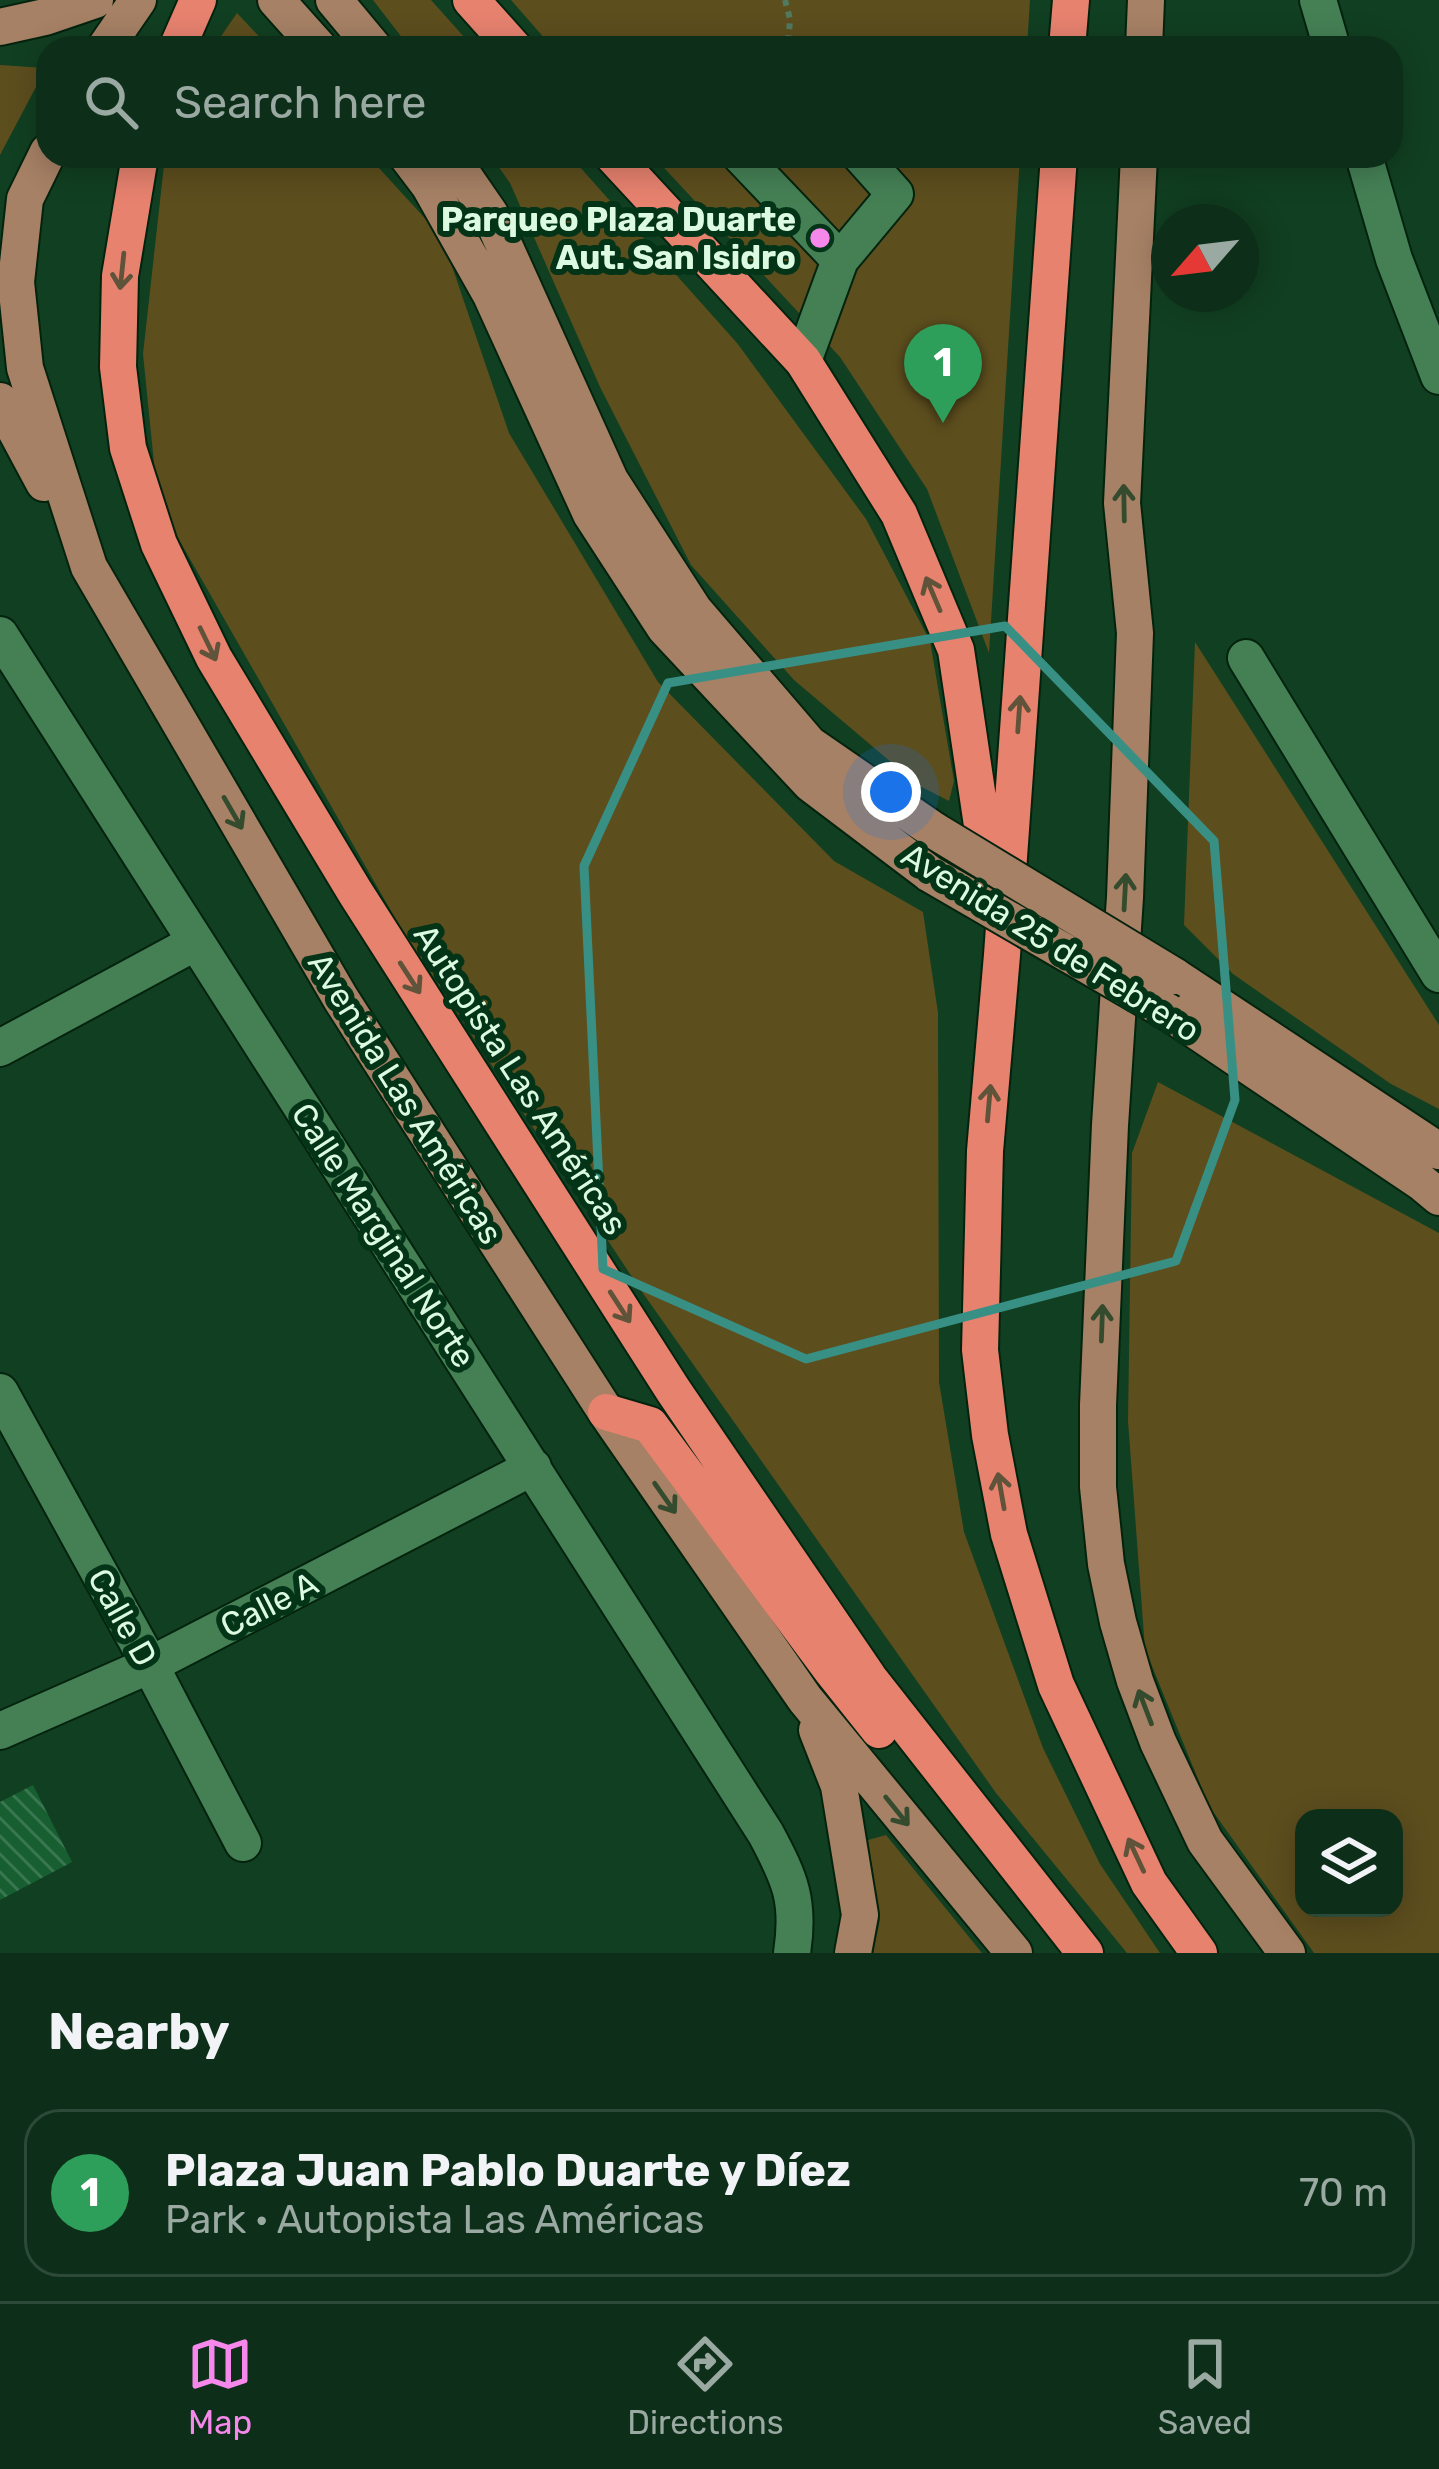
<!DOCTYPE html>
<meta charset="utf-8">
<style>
:root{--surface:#0d2f19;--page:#163722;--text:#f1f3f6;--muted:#9aa9a2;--line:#2d4a38;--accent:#f788eb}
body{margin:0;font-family:Rubik,sans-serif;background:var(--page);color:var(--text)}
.controls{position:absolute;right:36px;bottom:36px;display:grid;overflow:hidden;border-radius:24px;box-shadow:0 6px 30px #0003}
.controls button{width:108px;height:108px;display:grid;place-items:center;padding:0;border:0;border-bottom:3px solid var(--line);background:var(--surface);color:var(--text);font:60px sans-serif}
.compass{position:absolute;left:1151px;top:204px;width:108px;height:108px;border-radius:50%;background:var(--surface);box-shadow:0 6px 30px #0003;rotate:242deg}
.you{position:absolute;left:891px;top:792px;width:42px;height:42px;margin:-30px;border:9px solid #fff;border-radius:50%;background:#1a73e8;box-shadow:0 0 0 18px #1a73e833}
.badge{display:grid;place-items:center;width:78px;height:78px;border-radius:50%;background:var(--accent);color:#fff;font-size:39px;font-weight:700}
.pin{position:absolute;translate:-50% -99px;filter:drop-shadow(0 3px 6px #0008)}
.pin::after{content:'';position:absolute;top:63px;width:42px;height:36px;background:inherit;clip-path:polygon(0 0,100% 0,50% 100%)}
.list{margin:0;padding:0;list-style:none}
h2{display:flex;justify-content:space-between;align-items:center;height:156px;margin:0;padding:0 48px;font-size:51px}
h2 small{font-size:39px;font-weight:400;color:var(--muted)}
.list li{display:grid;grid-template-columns:78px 1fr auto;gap:36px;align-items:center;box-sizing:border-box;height:168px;margin:0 24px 24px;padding:0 24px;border:3px solid var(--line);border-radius:36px}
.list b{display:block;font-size:45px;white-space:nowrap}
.list p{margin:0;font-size:39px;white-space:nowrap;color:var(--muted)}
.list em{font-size:39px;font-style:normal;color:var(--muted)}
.icon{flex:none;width:66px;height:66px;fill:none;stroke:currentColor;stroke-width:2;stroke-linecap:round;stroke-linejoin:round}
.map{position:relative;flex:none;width:1439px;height:1953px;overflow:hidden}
.search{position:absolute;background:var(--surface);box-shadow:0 6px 30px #0003;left:36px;right:36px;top:36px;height:132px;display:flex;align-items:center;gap:30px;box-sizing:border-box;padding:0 42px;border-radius:36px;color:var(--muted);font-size:45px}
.sheet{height:348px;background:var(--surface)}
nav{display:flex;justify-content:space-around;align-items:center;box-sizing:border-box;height:168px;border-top:3px solid var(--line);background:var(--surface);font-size:33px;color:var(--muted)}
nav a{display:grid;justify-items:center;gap:6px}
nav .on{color:var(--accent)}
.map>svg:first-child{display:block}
</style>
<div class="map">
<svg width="1439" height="1953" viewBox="0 0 1439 1953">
<defs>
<pattern id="building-back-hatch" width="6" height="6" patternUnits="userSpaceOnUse" patternTransform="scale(3)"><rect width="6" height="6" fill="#175f31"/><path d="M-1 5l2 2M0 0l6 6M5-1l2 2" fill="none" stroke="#38774f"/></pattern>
</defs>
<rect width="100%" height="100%" fill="#113f21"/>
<path fill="#5d4e1e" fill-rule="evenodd" d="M373,0H431L474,48H410Z
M511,0H1030L1027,48H553Z
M237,13L270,48H213Z
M0,65L46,68L0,155Z
M165,156H368L442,237L509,433L658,682L834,861L923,912L938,1013L939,1382L964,1532L1043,1748L1100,1864L1160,1953H1127L996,1793L640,1289L399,925L158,503L143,354Z
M491,156H570L737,343L866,519L930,641L954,781L949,801L918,785L794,680L691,565L600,387L510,183Z
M653,156H1020L989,653L927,489L840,357Z
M1195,642L1439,1025V1109L1391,1084L1233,974L1184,925Z
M1158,1082L1439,1233V1953H1314L1209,1806L1145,1649L1128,1421L1132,1153ZM1304,1818H1394V1908H1304Z
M886,1835L982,1953H873L880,1919L868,1840Z"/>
<path fill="url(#building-back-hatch)" d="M33,1785L72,1862L0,1900V1802Z"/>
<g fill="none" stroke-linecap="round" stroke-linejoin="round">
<g stroke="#04230e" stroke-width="40">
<path id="minor" d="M1318,0L1332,48
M741,156L840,260
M1364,156L1394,259L1439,376
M803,361L840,260L895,194L861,156
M0,635L766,1834C790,1879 800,1901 792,1953
M1246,658L1439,974
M0,1048L196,942
M0,1392L150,1665L243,1843
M0,1731L150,1665L533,1467"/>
</g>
<g stroke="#04230e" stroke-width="40">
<path id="major" d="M276,0L319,48
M334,0L374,48
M0,27L45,17L95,0
M105,48L138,0
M1144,48L1146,0
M48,152L25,199L16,282L25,368L89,567L341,999L606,1412L805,1699L1014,1953
M407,156L429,185L491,295L591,514L665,628L811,784L930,874
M450,156L490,214L610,480L694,610L809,744L935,831
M1139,156L1122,503L1135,633L1125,897L1110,1125L1098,1405V1487L1106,1564L1118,1622L1135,1681L1158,1742L1205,1841L1287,1953
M0,401L44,483
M1174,976L1439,1151
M1170,1013L1421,1182L1439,1197
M817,1730L839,1786L860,1915L853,1953"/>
</g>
<g stroke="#04230e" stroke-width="40">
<path id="highway" d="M471,0L514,48
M177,48L198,0
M1067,48L1071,0
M140,156L120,276L118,367L128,448L159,544L214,658L355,892L673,1390L869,1678L1085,1953
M613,156L803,361L899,514L956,650L991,886
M1059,156L1002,955L985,1151L980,1350L990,1435L1009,1534L1056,1685L1149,1883L1199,1953
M606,1412L650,1425L832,1671L879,1730"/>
</g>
<path stroke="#527a5e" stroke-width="6" stroke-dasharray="6 6" stroke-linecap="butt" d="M785,0L790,19L788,48"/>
<use href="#minor" stroke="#458055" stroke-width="36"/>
<use href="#major" stroke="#a68165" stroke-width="36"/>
<use href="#highway" stroke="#e7826f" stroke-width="36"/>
<g stroke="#04230e" stroke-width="40" stroke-linecap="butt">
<path id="major-bridge" d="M935,831L1174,976
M930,874L1170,1013"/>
</g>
<use href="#major-bridge" stroke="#a68165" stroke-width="36"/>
</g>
<defs><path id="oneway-shaft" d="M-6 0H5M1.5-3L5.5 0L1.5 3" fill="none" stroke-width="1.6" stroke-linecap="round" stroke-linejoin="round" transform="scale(3)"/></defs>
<g stroke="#5f533a">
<use href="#oneway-shaft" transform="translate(122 271) rotate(96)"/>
<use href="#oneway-shaft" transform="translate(933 594) rotate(-113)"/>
<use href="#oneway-shaft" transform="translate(208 644) rotate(64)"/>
<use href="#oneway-shaft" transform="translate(1019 714) rotate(-86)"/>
<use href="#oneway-shaft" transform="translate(410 978) rotate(57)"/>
<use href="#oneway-shaft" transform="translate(989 1103) rotate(-85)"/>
<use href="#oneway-shaft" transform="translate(620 1307) rotate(57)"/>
<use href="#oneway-shaft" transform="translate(1001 1491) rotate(-100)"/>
<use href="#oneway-shaft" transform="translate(1136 1855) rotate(-115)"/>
</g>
<g stroke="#354b2e">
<use href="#oneway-shaft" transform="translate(1124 503) rotate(-91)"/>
<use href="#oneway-shaft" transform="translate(233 813) rotate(60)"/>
<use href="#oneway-shaft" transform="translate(1125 892) rotate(-87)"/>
<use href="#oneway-shaft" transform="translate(1102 1323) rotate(-88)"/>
<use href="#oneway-shaft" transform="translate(665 1498) rotate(55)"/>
<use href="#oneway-shaft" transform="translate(1145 1707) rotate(-111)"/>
<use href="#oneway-shaft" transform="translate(897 1811) rotate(51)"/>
</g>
<path fill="none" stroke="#389085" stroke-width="9" stroke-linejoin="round" d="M1005,626L1214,841L1235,1100L1176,1261L806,1359L603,1269L584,866L668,683Z"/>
<circle fill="#f788eb" stroke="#043417" stroke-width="4.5" cx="820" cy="238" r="12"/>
<g text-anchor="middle" stroke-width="12" stroke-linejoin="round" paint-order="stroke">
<g font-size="33" font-weight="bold" fill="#dcfae2" stroke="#043417" text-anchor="end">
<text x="796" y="231">Parqueo Plaza Duarte<tspan x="796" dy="38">Aut. San Isidro</tspan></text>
</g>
<g font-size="33" fill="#dcfae2" stroke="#043417">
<text transform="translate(1051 942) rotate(32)" y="12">Avenida 25 de Febrero</text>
<text transform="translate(521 1079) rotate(57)" y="12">Autopista Las Américas</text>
<text transform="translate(406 1098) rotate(58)" y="12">Avenida Las Américas</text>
<text transform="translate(384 1235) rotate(57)" y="12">Calle Marginal Norte</text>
<text transform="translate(269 1604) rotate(-27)" y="12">Calle A</text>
<text transform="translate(123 1617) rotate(61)" y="12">Calle D</text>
</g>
</g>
</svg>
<div class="controls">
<button><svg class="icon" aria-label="layers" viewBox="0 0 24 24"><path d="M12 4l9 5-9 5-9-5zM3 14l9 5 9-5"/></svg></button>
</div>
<svg class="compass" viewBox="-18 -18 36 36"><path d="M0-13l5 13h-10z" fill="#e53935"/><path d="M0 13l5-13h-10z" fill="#9aa9a2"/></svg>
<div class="you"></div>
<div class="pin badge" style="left:943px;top:423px;background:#2e9e5b">1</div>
<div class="search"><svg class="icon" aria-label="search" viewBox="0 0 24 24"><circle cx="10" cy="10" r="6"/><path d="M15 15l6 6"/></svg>Search here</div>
</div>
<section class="sheet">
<h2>Nearby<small></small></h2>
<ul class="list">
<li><span class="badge" style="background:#2e9e5b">1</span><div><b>Plaza Juan Pablo Duarte y Díez</b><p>Park · Autopista Las Américas</p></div><em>70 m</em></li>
</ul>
</section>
<nav>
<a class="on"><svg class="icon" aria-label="map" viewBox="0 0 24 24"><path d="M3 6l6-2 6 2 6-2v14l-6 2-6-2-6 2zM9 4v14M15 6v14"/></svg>Map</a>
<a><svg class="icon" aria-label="directions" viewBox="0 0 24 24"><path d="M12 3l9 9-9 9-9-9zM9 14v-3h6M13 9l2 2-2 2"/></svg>Directions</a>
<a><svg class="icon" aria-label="saved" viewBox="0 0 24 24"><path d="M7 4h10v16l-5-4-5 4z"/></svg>Saved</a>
</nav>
